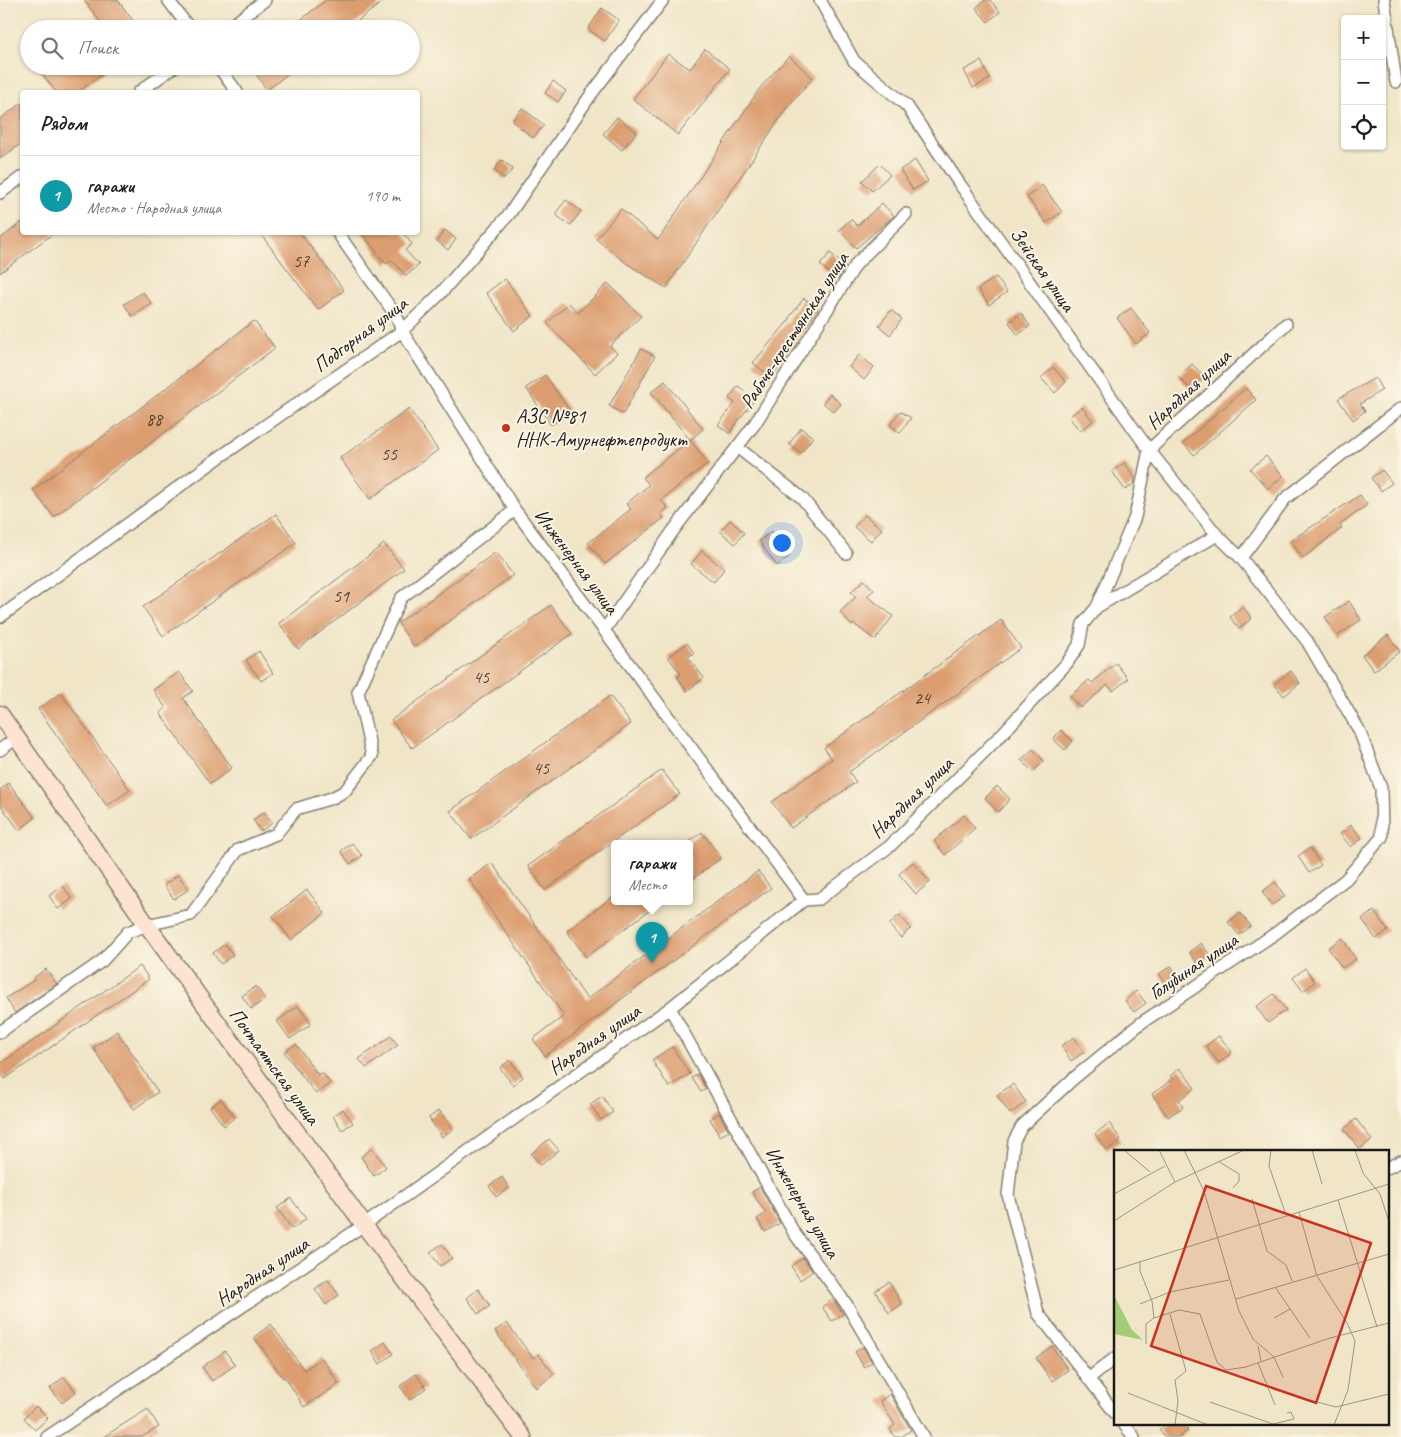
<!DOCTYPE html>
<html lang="ru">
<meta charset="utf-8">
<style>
:root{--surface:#fff;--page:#f2f2f2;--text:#202124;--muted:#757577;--line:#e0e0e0;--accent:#1a73e8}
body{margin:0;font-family:Caveat,sans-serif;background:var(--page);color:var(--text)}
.controls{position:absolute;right:15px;top:15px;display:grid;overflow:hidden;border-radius:5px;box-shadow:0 1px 4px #0004}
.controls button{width:45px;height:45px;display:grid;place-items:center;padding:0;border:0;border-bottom:1px solid var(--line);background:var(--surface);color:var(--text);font:25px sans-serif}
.you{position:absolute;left:781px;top:542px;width:18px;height:18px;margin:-12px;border:4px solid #fff;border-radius:50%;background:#1a73e8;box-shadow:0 0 0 8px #1a73e833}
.badge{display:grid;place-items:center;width:32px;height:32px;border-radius:50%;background:var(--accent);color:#fff;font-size:16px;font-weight:700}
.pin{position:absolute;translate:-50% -41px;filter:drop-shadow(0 1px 2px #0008)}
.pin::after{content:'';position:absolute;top:26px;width:18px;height:15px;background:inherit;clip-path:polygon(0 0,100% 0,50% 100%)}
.popup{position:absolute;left:611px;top:840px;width:82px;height:65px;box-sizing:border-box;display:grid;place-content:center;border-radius:5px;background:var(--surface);filter:drop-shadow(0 1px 4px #0005);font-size:16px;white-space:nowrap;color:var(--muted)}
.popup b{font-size:19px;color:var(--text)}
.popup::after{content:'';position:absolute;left:50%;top:100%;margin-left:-10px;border:10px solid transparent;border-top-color:var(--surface)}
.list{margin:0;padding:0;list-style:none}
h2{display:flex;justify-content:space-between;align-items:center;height:65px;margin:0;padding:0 20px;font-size:21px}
h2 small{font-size:16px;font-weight:400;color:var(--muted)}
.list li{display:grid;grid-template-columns:32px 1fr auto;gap:15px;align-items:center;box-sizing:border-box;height:80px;padding:0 20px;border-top:1px solid var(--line)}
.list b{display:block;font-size:19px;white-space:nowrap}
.list p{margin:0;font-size:16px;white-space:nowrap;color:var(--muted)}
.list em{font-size:16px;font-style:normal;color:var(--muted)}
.icon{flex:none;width:28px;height:28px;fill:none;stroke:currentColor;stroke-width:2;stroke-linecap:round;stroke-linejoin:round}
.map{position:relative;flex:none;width:1401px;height:1437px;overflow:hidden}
.search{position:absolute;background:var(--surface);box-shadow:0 1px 4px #0004;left:20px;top:20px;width:400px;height:55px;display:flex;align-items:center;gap:12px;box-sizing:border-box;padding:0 18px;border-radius:28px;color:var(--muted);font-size:19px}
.panel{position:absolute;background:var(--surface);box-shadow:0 1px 4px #0004;left:20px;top:90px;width:400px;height:145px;border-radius:5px}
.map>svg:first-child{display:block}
</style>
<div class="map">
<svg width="1401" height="1437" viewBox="0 0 1401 1437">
<rect width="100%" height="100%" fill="#fcf5e5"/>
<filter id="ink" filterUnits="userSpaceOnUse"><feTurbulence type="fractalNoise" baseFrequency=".02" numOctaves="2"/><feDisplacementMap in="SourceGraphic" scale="10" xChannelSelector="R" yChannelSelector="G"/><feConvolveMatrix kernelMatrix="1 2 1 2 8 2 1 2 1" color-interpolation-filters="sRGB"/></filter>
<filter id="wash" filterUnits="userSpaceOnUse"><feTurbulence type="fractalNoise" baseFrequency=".0096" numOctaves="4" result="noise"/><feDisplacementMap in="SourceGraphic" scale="20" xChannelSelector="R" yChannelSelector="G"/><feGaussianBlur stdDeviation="1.12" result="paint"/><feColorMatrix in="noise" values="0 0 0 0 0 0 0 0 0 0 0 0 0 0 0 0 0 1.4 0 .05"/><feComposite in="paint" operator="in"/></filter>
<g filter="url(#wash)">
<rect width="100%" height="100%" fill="#f0e5c7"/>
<g id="blocks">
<path fill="#dc9d6f" d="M84,0H118L139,29H106Z
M326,0H385L347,29H289Z
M985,0H990L1000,12L988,22L976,8Z
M602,8L619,20L605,41L588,29Z
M705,49L730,69L678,135L633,99L668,54L690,69Z
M789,56L813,78L788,106L666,288L626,263L596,239L621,209L658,240L760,88Z
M981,61L990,79L973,88L964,70Z
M36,66H113L78,92H56Z
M250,66H298L267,90Z
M553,81L566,91L558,102L545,93Z
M22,103V143L0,159V119Z
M522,108L544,125L533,138L512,121Z
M617,117L637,132L622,150L603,134Z
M502,160L513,169L504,179L494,170Z
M915,160L928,181L913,190L900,170Z
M880,164L890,175L872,191L862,181Z
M1042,185L1062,212L1046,223L1027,197Z
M566,200L581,211L570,226L555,214Z
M882,203L894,216L856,248L839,230L851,219L857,226Z
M22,222V232H55L0,273V239Z
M445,230L456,239L448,250L437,241Z
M259,232H299L344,290L318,310Z
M361,232H402L412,244L405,250L419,265L406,276L392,260L386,264Z
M830,253L846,266L838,279L820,265Z
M996,277L1007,292L989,305L978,289Z
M505,279L533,316L514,331L486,293Z
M608,283L641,316L610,346L617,353L595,374L547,323L569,303L578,313Z
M143,292L152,304L132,316L124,304Z
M804,298L818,310L770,376L753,363L790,319L789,318Z
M1131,308L1150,333L1136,344L1117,318Z
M891,310L902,319L890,335L879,326Z
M1021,313L1030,326L1018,335L1009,322Z
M254,321L275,348L54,517L33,490Z
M641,349L655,356L623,414L609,406Z
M859,355L874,367L864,380L849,367Z
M1192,364L1205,377L1192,391L1178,377Z
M1053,367L1066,382L1055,393L1041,378Z
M545,375L570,411L551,425L526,388Z
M1375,378L1382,390L1360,404L1365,411L1353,420L1338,399Z
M665,381L703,429L690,440L651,392Z
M738,386L755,399L729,433L718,425L735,403L729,398Z
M1246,388L1256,400L1194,455L1183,443Z
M830,394L841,404L834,412L823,403Z
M1082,407L1093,421L1080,431L1069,417Z
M409,409L438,450L370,499L340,458Z
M900,411L911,418L900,433L890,425Z
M801,428L813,437L801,453L789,444Z
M690,440L708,463L661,500L668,508L661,514L664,518L605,564L588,543L631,509L626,504L649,485L643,477Z
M1266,456L1283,476L1268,489L1250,469Z
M1125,463L1135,478L1134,484L1125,490L1112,471Z
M1382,470L1392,483L1381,491L1371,478Z
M1360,495L1367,505L1340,525L1342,528L1303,558L1290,541Z
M276,514L296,543L163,636L143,607Z
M865,515L882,529L871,541L854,527Z
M730,520L744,533L735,544L720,531Z
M772,531L790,556L777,566L759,541Z
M384,544L404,569L298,649L279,623Z
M702,551L724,569L714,582L691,564Z
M496,552L513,575L414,647L398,623Z
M864,580L874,590L867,596L893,616L875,640L854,624L852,626L840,612L856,597L851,592Z
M1349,601L1361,620L1337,636L1325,617Z
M551,605L572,634L412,748L391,720Z
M1243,607L1252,618L1239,629L1230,617Z
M1001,620L1021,648L849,772L856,782L791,828L772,802L832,759L824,748Z
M1388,635L1400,651L1374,671L1362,655Z
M687,643L694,653L688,657L704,678L687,691L677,677L681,674L668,657Z
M259,651L273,673L261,681L246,660Z
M1116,663L1128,679L1113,691L1108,685L1080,708L1070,696L1089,680L1092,683Z
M1291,671L1300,683L1284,696L1274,684Z
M179,672L193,691L183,698L232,768L210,784L160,713L166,708L153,690Z
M61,693L130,790L107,806L38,709Z
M610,696L631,724L471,839L450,811Z
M1061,730L1073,741L1065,750L1053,739Z
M1033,749L1044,761L1033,772L1021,760Z
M662,770L680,794L545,890L528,866Z
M9,783L35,818L19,830L0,804V790Z
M997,786L1010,799L998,812L985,798Z
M264,812L272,823L261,831L253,820Z
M964,815L975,828L945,855L934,841Z
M1351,825L1362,838L1351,847L1340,834Z
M702,832L721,858L690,881V841Z
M352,843L362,856L350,864L341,851Z
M1310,848L1321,865L1309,873L1298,856Z
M913,862L930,882L916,894L899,874Z
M492,863L587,999L758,871L771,888L545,1056L533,1039L564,1016L469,879Z
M178,875L189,889L174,899L164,885Z
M1275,882L1285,896L1272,905L1262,892Z
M63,886L72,899L58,909L49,896Z
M307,890L325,913L291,940L273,916Z
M614,896V902H661L586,957L567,931Z
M1374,911L1388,931L1376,939L1362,919Z
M1240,913L1251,926L1239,935L1228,922Z
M899,915L911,928L901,938L889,925Z
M1342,938L1356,959L1342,968L1328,948Z
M1201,943L1210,955L1198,964L1189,952Z
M225,944L233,955L221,964L213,953Z
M140,966L149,979L5,1079L0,1071V1064Z
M1171,966L1180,978L1168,986L1159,974Z
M1305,968L1315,982L1303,991L1293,978Z
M46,969L57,984L15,1013L6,998L34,980L33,978Z
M256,986L265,999L251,1009L242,996Z
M1136,991L1146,1003L1134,1012L1125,1001Z
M1274,994L1286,1010L1268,1023L1256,1007Z
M298,1006L311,1024L290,1039L277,1021Z
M117,1031L158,1092L134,1109L93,1048Z
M391,1036L398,1045L366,1068L359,1059Z
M1219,1036L1232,1052L1219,1063L1206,1046Z
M1074,1037L1084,1052L1071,1061L1061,1046Z
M296,1044L318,1075L322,1072L330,1083L316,1094L284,1052Z
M672,1047L690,1074L669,1087L652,1060Z
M510,1060L523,1077L513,1085L500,1068Z
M1180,1068L1195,1088L1179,1100L1183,1107L1168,1117L1152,1094L1173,1079L1170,1076Z
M698,1074L706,1089L701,1092L692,1078Z
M1013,1084L1026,1102L1010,1114L997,1095Z
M602,1096L613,1112L601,1120L590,1104Z
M221,1099L235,1117L224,1126L210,1107Z
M343,1109L353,1123L342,1130L333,1116Z
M439,1110L453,1129L442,1137L429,1118Z
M719,1113L729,1131L720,1136L710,1119Z
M1356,1119L1372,1140L1360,1149L1344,1129Z
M1109,1123L1121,1140L1107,1150L1095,1134Z
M549,1139L559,1150L541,1165L531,1154Z
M372,1148L386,1167L374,1176L361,1157Z
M502,1177L509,1188L496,1197L489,1186Z
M760,1187L780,1223L765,1232L757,1219L766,1213L752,1192Z
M291,1198L306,1219L292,1229L277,1208Z
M442,1244L452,1258L440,1266L430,1252Z
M803,1258L813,1271L800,1280L791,1266Z
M328,1280L339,1295L326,1305L315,1289Z
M889,1282L902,1304L889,1313L875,1291Z
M478,1289L490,1306L478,1314L467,1298Z
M833,1299L843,1314L832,1321L822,1307Z
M507,1323L533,1358L538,1354L554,1374L536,1388L495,1331Z
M271,1324L304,1370L322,1358L339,1384L304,1407L285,1377L283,1378L254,1337Z
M385,1342L393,1354L380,1364L372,1351Z
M1052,1346L1068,1370L1052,1381L1036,1358Z
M863,1347L872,1362L864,1367L855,1352Z
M225,1351L235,1365L212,1381L202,1367Z
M416,1374L426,1388L410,1400L400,1386Z
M64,1377L76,1392L62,1403L50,1388Z
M890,1394L911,1430L901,1437H895L890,1429L895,1425L880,1401Z
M36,1406L48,1418L35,1430L24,1418Z
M148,1409L159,1427L142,1437H103Z
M1167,1423H1181L1188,1430L1180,1437H1165L1159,1430Z"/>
</g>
</g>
<g filter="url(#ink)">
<use href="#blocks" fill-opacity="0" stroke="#868072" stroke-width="1"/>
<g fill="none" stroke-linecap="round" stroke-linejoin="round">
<g stroke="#868072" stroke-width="14">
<path id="street" d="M168,0L190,29
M820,0L854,61L907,106L959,183L1149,450L1217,535L1241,558L1307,641L1359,730L1381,788L1382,837L1346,879L1276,933L1141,1023L1073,1079L1022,1126L1014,1141L1008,1195L1038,1313L1115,1413
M1384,0L1396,82
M227,29L265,0
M218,66L237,92
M139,92L175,66
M0,193L22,177
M337,232L397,317L402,331L515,510L804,900
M737,447L802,498L846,553
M1241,558L1285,499L1401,408
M1097,607L1217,535
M0,617L217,459L402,331L441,293L510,213L590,96L663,0
M605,629L673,531L754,425L857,263L906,214
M0,750L16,738
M670,1008L794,1233L847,1305L924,1437
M0,1032L102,961L128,932L147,925L191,915L238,850L276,834L296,809L332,798L345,791L372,756L358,692L401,598L515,510
M1387,1168L1401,1161
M1088,1379L1115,1358
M1123,1423L1134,1437
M47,1437L364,1225L670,1008L804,900L819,899L890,846L1003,733L1067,663L1079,645L1083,624L1097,607L1135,517L1149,450L1286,324"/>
</g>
<g stroke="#868072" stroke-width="19">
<path id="secondary" d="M0,714L147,925L364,1225L523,1437"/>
</g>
<use href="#street" stroke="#fff" stroke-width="11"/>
<use href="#secondary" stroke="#fde4d1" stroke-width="16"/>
</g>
</g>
<circle fill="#c8321e" stroke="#fcf5e5" stroke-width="2" cx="506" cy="428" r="5"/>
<g text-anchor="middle" stroke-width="4" stroke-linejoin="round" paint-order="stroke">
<g font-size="18" fill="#4c3c31">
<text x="301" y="267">57</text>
<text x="154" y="425">88</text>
<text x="389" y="460">55</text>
<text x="341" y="602">51</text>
<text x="481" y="683">45</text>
<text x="922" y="704">24</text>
<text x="541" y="774">45</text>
</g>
<g font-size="20" fill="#1c1c1c" stroke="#fcf5e5">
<text transform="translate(1043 269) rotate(55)" y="7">Зейская улица</text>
<text transform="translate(794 330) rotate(-57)" y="7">Рабоче-крестьянская улица</text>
<text transform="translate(360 334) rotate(-37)" y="7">Подгорная улица</text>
<text transform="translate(1188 389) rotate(-43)" y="7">Народная улица</text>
<text transform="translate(577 561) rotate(53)" y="7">Инженерная улица</text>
<text transform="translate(911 797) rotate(-44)" y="7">Народная улица</text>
<text transform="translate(1193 966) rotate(-34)" y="7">Голубиная улица</text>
<text transform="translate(594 1039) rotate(-35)" y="7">Народная улица</text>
<text transform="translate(275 1066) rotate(54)" y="7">Почтамтская улица</text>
<text transform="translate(803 1202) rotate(59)" y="7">Инженерная улица</text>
<text transform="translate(262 1271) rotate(-34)" y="7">Народная улица</text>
</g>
<g font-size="20" fill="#1c1c1c" stroke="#fcf5e5" text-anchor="start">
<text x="516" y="423">АЗС №81<tspan x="516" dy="23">ННК-Амурнефтепродукт</tspan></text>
</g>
</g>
<g transform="translate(1114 1150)">
<rect width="275" height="275" fill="#f0e5c7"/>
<path d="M0,145L18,180L29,190L0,184Z" fill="#a4cd78"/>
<path fill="none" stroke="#9b9583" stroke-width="1" d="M10,0L36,22M45,0L61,32M70,0L90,41L125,161L139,189L160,207L169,227M157,0L155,16L172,65M198,0L208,34M241,0L249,23L266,44L275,72M104,11L125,24V31L119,38M0,44L51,16M138,49L153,101L172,115L178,131M224,50L263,177M185,62L203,126L233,173L241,191L234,240L220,275M0,71L61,32L128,1M26,111V121L38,151L40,168L32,174V194M0,120L275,34M161,137L196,188M122,149L275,104M26,154L56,142L115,130M56,164L72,221L61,230L64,251L61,275M40,168L65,160L86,164L103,212L112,220L132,217L216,188L275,173M160,168L176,159M144,196L147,211M144,213L161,255M14,243L94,275M192,249L222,257L275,244M96,252L159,274L180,269L177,262L173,263"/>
<path fill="#c8321e" fill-opacity="0.15" stroke="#c8321e" stroke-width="2.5" d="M92,36L257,93L202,253L37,196Z"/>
<rect width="275" height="275" fill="none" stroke="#1c1c1c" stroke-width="2.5"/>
</g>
</svg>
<div class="controls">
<button>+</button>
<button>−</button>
<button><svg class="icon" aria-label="locate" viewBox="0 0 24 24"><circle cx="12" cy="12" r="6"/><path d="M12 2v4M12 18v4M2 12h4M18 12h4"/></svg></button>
</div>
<div class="you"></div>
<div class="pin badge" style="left:652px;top:963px;background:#0f9aa8">1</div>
<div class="popup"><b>гаражи</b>Место</div>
<div class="search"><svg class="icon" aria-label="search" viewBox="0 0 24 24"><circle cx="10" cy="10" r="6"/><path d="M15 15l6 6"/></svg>Поиск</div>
<section class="panel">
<h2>Рядом<small></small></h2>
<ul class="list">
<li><span class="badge" style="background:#0f9aa8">1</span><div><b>гаражи</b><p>Место · Народная улица</p></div><em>190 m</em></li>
</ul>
</section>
</div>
